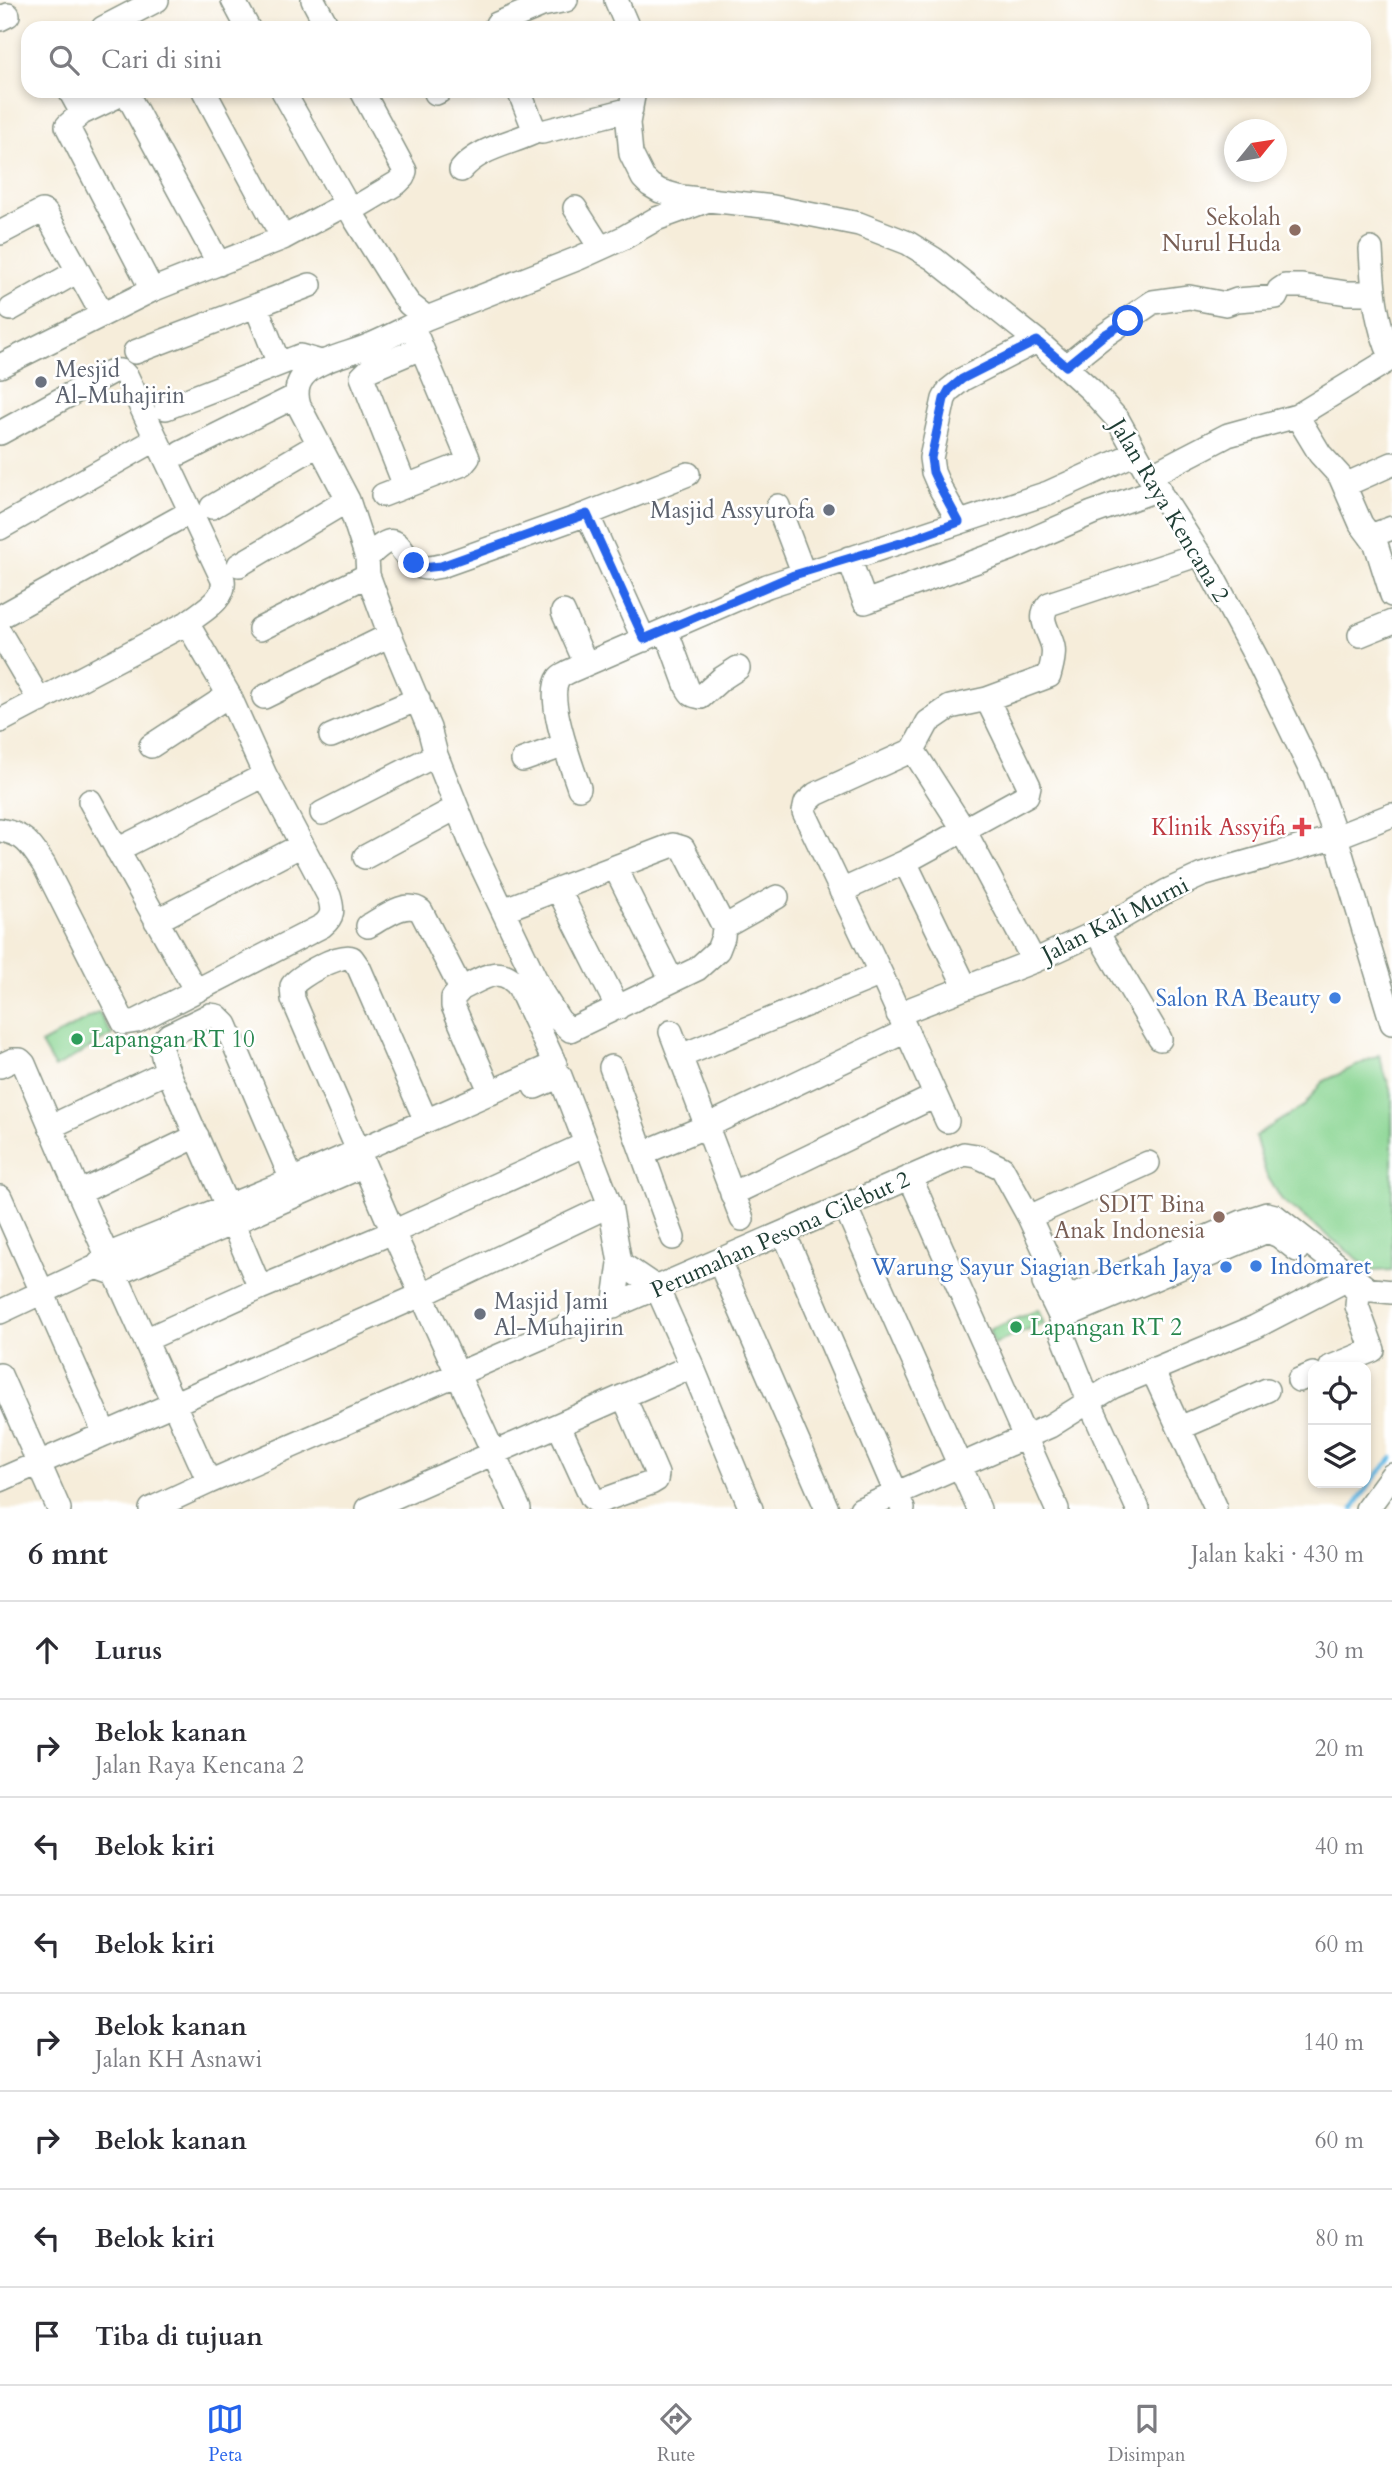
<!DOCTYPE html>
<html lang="id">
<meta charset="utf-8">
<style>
:root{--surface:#fff;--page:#f2f2f3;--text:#2b2b33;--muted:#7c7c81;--line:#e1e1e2;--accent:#2563eb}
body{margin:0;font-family:Cardo,serif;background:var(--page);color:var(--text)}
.controls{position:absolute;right:21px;bottom:21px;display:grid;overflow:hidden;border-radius:14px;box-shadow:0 4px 10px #0003}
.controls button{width:63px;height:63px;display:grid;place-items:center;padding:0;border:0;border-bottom:2px solid var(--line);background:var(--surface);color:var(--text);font:35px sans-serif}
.compass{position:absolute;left:1224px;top:119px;width:63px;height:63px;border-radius:50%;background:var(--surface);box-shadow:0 4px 10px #0003;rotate:60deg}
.stop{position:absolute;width:21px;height:21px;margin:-16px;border:5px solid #2563eb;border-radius:50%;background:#fff}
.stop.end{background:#2563eb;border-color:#fff;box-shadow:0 2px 7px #0008}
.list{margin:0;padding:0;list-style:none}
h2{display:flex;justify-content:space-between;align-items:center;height:91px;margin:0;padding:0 28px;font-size:30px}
h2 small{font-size:23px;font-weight:400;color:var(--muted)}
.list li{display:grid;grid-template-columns:46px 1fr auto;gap:21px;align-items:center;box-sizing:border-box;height:98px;padding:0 28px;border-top:2px solid var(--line)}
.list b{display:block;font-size:26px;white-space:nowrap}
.list p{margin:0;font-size:23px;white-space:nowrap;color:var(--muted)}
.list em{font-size:23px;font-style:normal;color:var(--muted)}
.icon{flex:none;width:38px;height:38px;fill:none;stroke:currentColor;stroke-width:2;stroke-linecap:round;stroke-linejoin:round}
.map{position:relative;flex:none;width:1392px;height:1509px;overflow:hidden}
.search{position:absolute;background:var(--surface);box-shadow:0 4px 10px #0003;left:21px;right:21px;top:21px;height:77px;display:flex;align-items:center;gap:18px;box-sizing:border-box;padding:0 24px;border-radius:21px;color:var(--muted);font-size:26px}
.sheet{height:875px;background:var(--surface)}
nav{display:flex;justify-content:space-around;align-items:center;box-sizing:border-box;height:98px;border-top:2px solid var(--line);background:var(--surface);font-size:19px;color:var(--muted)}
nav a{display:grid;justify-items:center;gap:4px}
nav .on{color:var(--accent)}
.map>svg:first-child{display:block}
</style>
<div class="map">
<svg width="1392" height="1509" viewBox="0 0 1392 1509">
<rect width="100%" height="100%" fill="#fff"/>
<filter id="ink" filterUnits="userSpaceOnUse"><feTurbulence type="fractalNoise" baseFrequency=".0143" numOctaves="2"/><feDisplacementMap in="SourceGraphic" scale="14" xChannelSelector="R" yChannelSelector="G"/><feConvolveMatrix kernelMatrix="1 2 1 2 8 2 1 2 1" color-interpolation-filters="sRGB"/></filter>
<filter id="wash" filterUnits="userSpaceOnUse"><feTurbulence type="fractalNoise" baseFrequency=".00686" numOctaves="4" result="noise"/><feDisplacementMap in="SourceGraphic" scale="28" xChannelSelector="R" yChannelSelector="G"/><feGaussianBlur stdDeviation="1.57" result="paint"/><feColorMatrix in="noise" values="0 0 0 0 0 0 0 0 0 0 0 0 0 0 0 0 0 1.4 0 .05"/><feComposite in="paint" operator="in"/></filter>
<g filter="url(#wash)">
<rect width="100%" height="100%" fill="#f6edda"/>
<path fill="#8ad593" stroke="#548964" stroke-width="2" d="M99,1012L112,1035L55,1068L41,1044Z
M1379,1055L1392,1095V1270L1373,1271L1282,1200L1266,1174L1255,1136L1305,1105L1322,1082Z
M1038,1310L1044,1324L994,1344L989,1330Z"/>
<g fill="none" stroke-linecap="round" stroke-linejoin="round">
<path stroke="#6bbce6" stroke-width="4.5" d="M1353,1509L1371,1482L1392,1458"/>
</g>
</g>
<g filter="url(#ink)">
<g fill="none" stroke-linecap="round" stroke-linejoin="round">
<g stroke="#8a9587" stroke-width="26">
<path id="minor" d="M233,0L248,28
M313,0L328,28
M616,0L628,28
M0,19L8,15
M497,24L542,5L566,0
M103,28L157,0
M70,91L82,113
M128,91L82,113L67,126L152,290
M204,91L283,238
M283,91L355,219L400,291L409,304L427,318L579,258L623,238L656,219L703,202
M519,91L533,126L537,131L542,132L631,109
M634,91L628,123L631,154L643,178L650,185L660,191L681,197L773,207L859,224L908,243L934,259L1037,341L1091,390L1118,420L1149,476L1207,566L1256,657L1315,779L1336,837L1392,1023
M126,92L219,264
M436,93L440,91
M461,170C480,147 511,144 537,131
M575,208L596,241L602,247
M350,211L397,183L403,177L405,171L362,91
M0,233L42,211L46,213L102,314
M1371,249C1373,287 1375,323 1392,358
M256,306L279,364
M11,309L78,271
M135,352L310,285
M0,366L152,290L283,238L346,204
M1066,366L1105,335L1153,302L1189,297L1226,304L1237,300L1276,297L1279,290L1285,286H1302L1347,293H1373
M166,408L300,356L321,362
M1297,416L1320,454L1340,476L1361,524L1376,544L1392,595
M0,433L111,372C119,369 122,371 127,377L223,580C226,600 202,611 187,623L229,695L265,775L329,896C333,909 334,917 322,926L137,1021L124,1023L44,865C31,845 25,834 0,830
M181,453L296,396
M1149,476L1228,435L1297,416L1392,358
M1345,485L1392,464
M405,486L362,377L369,370L421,348
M383,495L463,464L468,458L412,325
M778,506L803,572
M212,507L319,444
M587,514L688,474
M959,522L939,486L933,472L931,458L944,399L949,390L963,379L1037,341
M0,528L155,440
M1370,536L1392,528
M367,558C402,521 396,556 419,566C426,570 433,567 441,566L587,514L644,640
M849,558L865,602L868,601L1010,549L1092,513L1159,489
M239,565L348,500
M563,612L586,664
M0,617L190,512
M260,629L368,575
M666,630L687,687C691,695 693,696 701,697L721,679L738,668
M0,633L40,701
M1360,635L1392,622
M264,697L390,635
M0,721L187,623
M331,736L418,699
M151,746L229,695
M913,750L964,830L1034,961
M436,755L473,848L542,993L559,1020L570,1030L697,969L718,950L723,937L724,927L777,897
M523,760L565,745
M579,788C572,767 545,697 559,678C561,675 565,674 568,672L767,586L1048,493L1136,453
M90,801L196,991
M322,813L436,755L429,728L390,635L368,575L367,558L348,500L299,406C286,363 341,358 368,346C388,338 407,327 427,318
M117,850L265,775
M365,857L456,808
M905,862L965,986
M616,869L672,981
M559,891L618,1008
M841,891L905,862L1027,795L1029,786L987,699
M503,910L673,845L683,848L724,927
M156,921L302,845
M368,926C383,918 406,899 421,911L461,989L453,998V1006L491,1093
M1097,932L1160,1039
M898,1014L1034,961L1097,932L1167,891L1202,875L1336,837L1392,815
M671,1032L742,1219
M681,1056L881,974
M0,1066L13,1060H20L24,1064L79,1193L209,1482
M611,1067L673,1238
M535,1087L560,1076L610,1205L620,1263L614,1307
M426,1121L359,968L352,958C340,953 299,976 292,986L293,999L393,1232L519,1509
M947,1121L881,974L804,812L806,803L816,794L913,750L928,722L950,707L987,699L1049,676C1051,667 1055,657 1053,647C1050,632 1036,618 1049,604L1200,554
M50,1127L168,1071
M643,1153L707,1126L906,1031
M910,1177L1057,1509
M79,1193L197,1136
M732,1194L935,1096
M0,1197L105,1434
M227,1206L168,1071C164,1059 156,1045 169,1035L210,1015L217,1016L226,1025L292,1180
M845,1206L979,1509
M1029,1217L1148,1163
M233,1224L260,1288
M784,1233L903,1509
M719,1261L827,1509
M620,1263L657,1288L692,1366L751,1509
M96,1267L116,1274L351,1171
M1044,1283L1061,1318L1267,1231L1279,1236L1297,1250
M1354,1288L1392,1292
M1065,1305L1060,1328L1089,1401L1138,1509
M0,1312L96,1267L107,1255L292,1180L555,1064L519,987C500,963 484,978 461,989
M145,1340L260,1288L393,1232L586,1144
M1331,1367L1373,1350L1357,1306L1359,1282
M1152,1369L1215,1506
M0,1375L59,1509
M1299,1380L1313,1374
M559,1426L592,1498L598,1502L651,1483L656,1480L657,1474L624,1397
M1180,1428L1267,1390
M0,1480L421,1295L610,1205
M151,1509L209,1482L964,1154L977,1156L1002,1168L1029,1217L1067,1298L1242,1222L1267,1214L1275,1216L1369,1290
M367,1509L692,1366
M861,1509L1050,1426L1112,1387L1255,1327L1340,1283L1347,1274
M1367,1509L1392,1475"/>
</g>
<use href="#minor" stroke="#fff" stroke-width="23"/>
</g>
</g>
<g fill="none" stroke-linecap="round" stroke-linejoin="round" filter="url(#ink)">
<path stroke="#2563eb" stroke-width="9" d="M414,563L422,568L441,566L587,514L644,639L794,575L907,541L959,522L939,485L933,472L931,458L944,399L949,390L962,379L1037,341L1066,366L1104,335L1128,321"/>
</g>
<g fill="#8d6e63" stroke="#fff" stroke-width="2.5">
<circle cx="1295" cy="230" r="7"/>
<circle cx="1219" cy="1217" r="7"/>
</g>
<g fill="#6b7280" stroke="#fff" stroke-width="2.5">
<circle cx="41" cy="382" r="7"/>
<circle cx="829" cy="510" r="7"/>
<circle cx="480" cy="1314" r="7"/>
</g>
<path fill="#e0444e" stroke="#fff" stroke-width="2.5" d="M1298.5 816.5h7v7h7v7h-7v7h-7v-7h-7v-7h7z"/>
<g fill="#3f7fe0" stroke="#fff" stroke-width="2.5">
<circle cx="1335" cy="998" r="7"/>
<circle cx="1256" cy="1266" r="7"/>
<circle cx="1226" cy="1267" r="7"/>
</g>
<g fill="#2e9e5b" stroke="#fff" stroke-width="2.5">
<circle cx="77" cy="1039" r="7"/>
<circle cx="1016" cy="1327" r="7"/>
</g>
<g text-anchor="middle" stroke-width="5" stroke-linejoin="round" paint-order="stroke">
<g font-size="23" fill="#785e54" stroke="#fff" text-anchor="end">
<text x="1281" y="225">Sekolah<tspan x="1281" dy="26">Nurul Huda</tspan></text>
<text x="1205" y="1212">SDIT Bina<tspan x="1205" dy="26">Anak Indonesia</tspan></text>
</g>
<g font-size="23" fill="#5b616d" stroke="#fff" text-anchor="start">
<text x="55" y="377">Mesjid<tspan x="55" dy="26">Al-Muhajirin</tspan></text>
<text x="815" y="518" text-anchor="end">Masjid Assyurofa</text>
<text x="494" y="1309">Masjid Jami<tspan x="494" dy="26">Al-Muhajirin</tspan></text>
</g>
<g font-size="23" fill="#1f3d34" stroke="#fff">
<text transform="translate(1170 510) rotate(59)" y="8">Jalan Raya Kencana 2</text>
<text transform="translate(1115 919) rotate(-27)" y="8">Jalan Kali Murni</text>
<text transform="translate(780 1234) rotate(-24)" y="8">Perumahan Pesona Cilebut 2</text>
</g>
<g font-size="23" fill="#be3a42" stroke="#fff" text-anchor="end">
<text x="1286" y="835">Klinik Assyifa</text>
</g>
<g font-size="23" fill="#366cbe" stroke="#fff" text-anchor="end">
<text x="1321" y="1006">Salon RA Beauty</text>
<text x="1270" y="1274" text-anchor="start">Indomaret</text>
<text x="1212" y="1275">Warung Sayur Siagian Berkah Jaya</text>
</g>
<g font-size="23" fill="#27864d" stroke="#fff" text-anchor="start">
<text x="91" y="1047">Lapangan RT 10</text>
<text x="1030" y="1335">Lapangan RT 2</text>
</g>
</g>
</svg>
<div class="controls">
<button><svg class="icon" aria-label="locate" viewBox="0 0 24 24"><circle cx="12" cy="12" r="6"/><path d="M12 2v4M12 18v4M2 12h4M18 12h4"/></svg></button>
<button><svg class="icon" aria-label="layers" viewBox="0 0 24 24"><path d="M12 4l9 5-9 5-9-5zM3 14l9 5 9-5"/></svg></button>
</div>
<svg class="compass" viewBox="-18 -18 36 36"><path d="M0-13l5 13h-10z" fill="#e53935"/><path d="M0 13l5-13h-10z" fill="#7c7c81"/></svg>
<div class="stop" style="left:1128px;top:321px"></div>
<div class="stop end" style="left:414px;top:563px"></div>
<div class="search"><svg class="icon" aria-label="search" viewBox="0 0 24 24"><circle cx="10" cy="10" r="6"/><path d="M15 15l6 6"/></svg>Cari di sini</div>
</div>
<section class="sheet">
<h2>6 mnt<small>Jalan kaki · 430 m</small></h2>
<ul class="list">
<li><svg class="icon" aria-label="ahead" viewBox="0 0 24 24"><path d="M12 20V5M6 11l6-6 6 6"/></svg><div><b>Lurus</b></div><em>30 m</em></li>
<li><svg class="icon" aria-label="right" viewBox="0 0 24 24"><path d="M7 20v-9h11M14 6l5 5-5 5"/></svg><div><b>Belok kanan</b><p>Jalan Raya Kencana 2</p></div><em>20 m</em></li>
<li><svg class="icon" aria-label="left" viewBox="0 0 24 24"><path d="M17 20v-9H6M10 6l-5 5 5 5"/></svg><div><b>Belok kiri</b></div><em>40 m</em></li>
<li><svg class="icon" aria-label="left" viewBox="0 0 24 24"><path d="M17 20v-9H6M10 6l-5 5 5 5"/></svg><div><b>Belok kiri</b></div><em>60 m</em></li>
<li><svg class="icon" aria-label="right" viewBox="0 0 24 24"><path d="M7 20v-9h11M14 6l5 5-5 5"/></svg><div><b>Belok kanan</b><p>Jalan KH Asnawi</p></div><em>140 m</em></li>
<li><svg class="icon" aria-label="right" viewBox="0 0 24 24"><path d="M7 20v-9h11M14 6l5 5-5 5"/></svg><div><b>Belok kanan</b></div><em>60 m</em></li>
<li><svg class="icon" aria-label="left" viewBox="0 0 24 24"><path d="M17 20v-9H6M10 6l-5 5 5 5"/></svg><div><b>Belok kiri</b></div><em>80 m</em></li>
<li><svg class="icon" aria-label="arrive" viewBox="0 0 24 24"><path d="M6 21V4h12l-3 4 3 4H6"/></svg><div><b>Tiba di tujuan</b></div></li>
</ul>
</section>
<nav>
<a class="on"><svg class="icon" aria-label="map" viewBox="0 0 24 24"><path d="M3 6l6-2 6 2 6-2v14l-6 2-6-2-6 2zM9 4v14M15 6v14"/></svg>Peta</a>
<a><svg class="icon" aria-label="directions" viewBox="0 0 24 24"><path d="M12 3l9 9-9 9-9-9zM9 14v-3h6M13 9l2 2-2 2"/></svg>Rute</a>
<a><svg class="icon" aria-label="saved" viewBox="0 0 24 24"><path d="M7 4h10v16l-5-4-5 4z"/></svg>Disimpan</a>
</nav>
